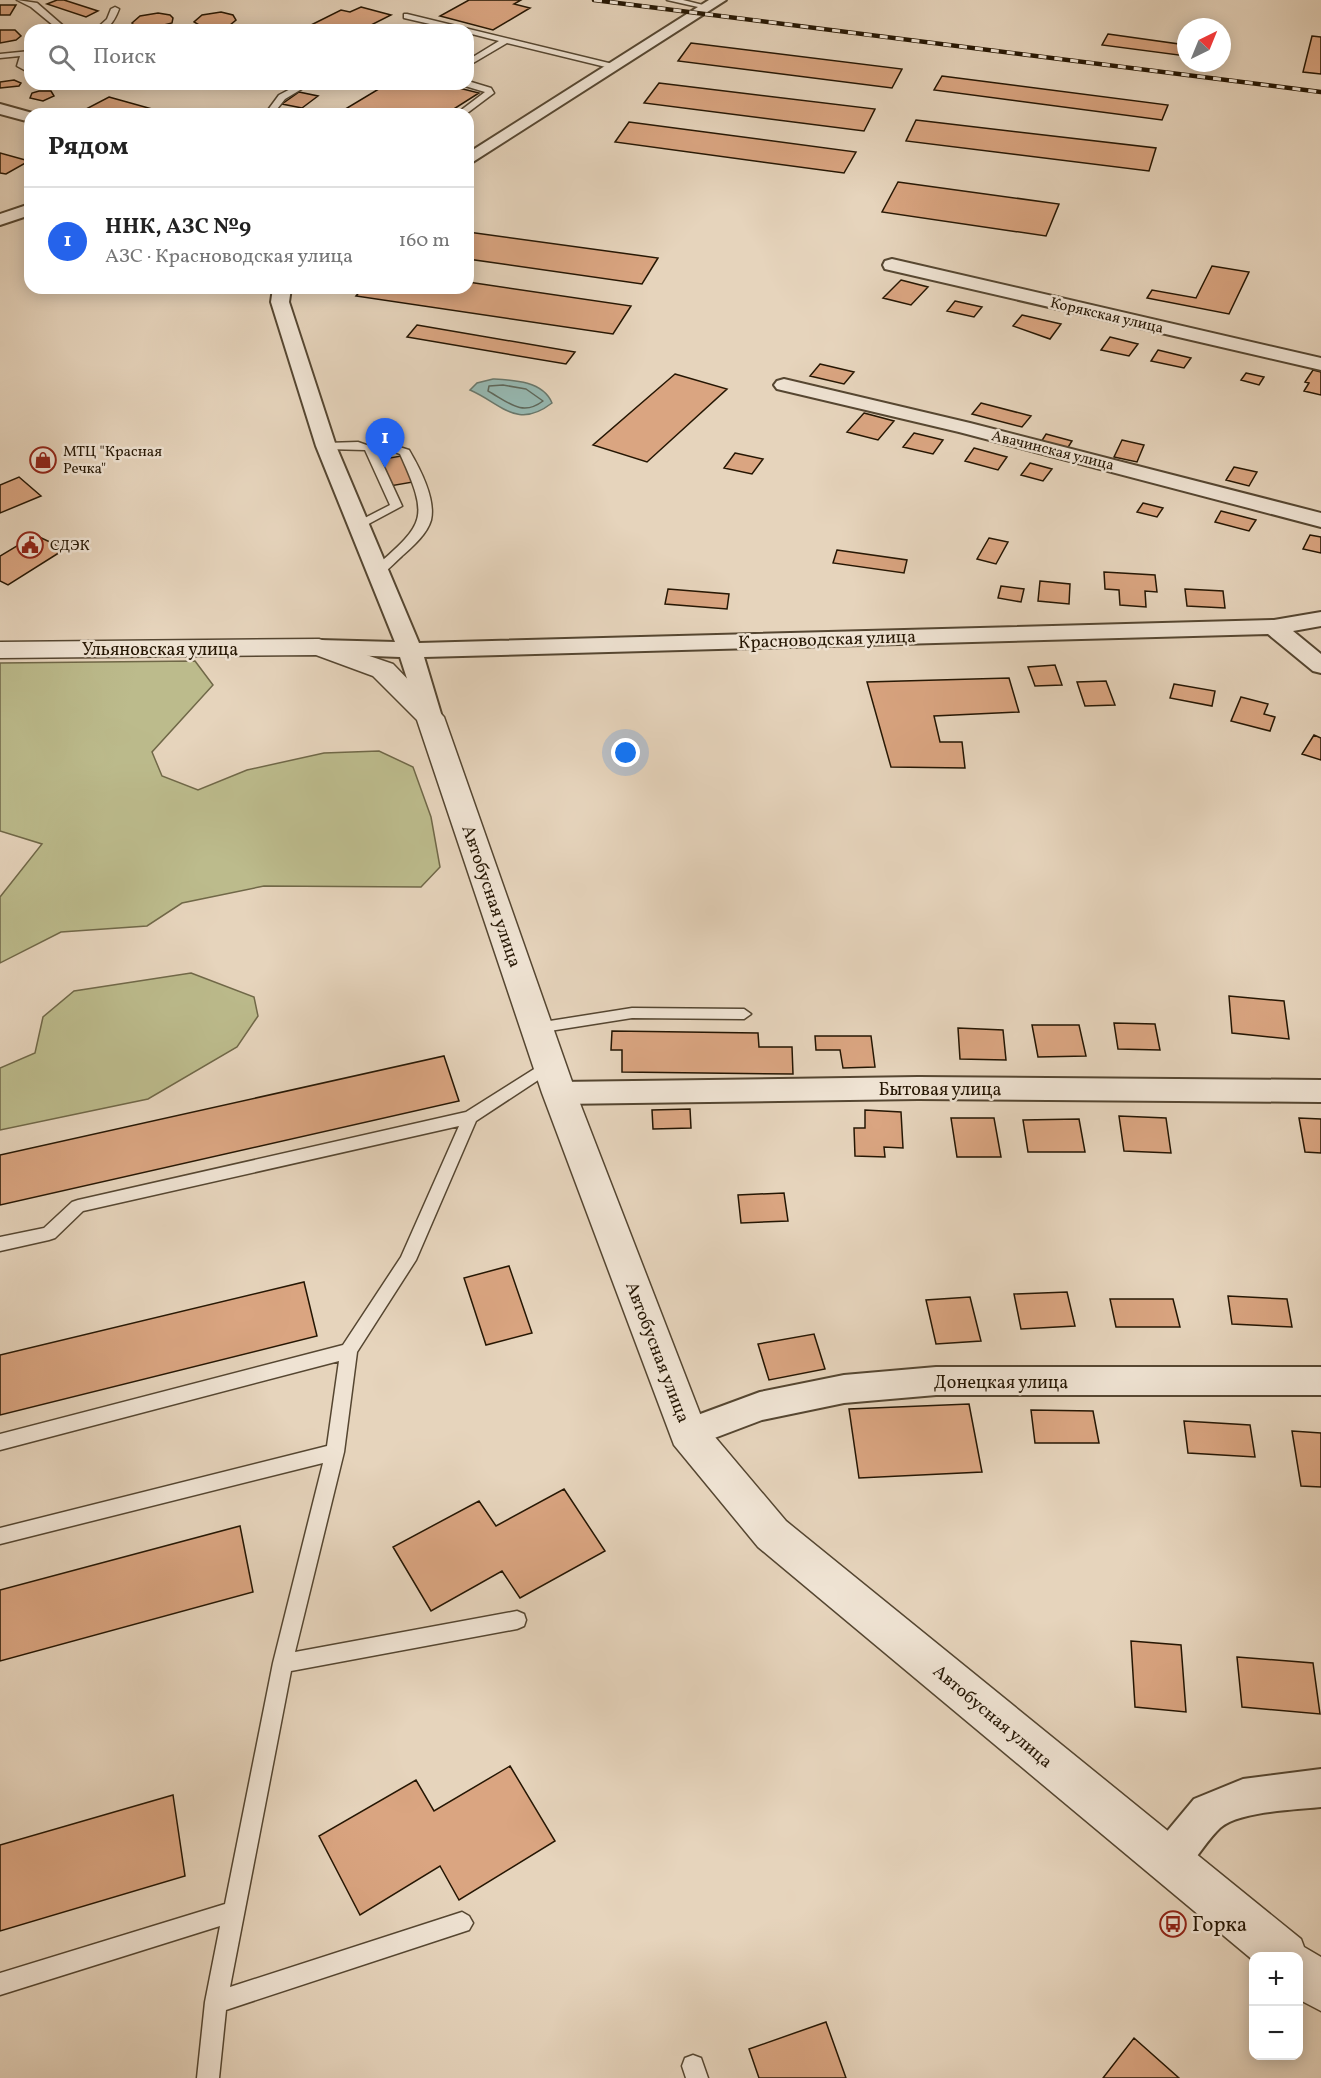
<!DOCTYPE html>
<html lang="ru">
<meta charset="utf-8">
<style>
:root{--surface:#fff;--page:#f2f2f2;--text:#222;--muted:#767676;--line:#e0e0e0;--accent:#2563eb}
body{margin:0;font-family:Vollkorn,serif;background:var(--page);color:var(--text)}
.controls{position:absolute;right:18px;bottom:18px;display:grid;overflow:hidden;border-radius:12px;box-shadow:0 3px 15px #0003}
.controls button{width:54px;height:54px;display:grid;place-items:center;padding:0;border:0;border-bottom:2px solid var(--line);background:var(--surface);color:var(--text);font:30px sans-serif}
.compass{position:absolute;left:1177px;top:18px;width:54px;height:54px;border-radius:50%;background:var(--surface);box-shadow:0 3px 15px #0003;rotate:43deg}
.you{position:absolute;left:626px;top:753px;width:21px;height:21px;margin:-15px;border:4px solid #fff;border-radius:50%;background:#1a73e8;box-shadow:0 0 0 9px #1a73e833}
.badge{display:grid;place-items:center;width:39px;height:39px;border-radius:50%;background:var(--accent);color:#fff;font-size:20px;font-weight:700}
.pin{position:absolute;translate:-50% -50px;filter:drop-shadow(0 2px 3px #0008)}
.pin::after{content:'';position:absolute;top:32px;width:21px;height:18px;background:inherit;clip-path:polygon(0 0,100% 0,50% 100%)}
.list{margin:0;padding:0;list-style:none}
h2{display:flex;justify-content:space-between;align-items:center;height:78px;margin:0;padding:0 24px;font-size:26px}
h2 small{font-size:20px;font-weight:400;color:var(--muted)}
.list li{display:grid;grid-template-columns:39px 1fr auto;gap:18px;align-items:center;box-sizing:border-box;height:108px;padding:0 24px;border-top:2px solid var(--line)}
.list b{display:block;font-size:22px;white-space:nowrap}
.list p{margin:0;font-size:20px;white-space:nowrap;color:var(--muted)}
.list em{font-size:20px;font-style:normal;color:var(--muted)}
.icon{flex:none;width:33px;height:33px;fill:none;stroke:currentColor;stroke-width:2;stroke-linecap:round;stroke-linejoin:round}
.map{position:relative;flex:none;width:1321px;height:2078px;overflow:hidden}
.search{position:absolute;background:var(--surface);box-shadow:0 3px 15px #0003;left:24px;top:24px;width:450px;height:66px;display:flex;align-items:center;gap:15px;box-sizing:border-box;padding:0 21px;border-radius:18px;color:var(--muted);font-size:22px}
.panel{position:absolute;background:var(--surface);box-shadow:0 3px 15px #0003;left:24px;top:108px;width:450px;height:186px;border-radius:18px}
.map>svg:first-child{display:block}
</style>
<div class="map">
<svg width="1321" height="2078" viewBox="0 0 1321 2078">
<rect width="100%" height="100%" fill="#e6d4bc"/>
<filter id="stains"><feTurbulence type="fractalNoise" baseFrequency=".00333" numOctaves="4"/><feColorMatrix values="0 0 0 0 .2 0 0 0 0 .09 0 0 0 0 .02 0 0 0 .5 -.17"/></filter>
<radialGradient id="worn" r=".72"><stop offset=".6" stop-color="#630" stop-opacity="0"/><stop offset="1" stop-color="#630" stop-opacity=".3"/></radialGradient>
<path fill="#bcbb8c" stroke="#706848" stroke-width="1.5" d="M195,661L213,685L152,752L162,776L198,790L247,770L324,753L379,751L413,767L431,817L440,867L421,887L264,886L182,903L147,926L61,932L0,963V897L42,844L0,831V663Z
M191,973L254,997L258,1016L237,1047L148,1099L0,1130V1068L35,1053L43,1017L74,991Z"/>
<path fill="#96b8b1" stroke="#69776b" stroke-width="1.5" d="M493,379C513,380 543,381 552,403C517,430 502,404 470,390L477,383Z"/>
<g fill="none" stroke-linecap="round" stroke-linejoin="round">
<path stroke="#5e675a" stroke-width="1.5" d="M503,385L526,389L543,401C522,417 508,402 488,391L489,386Z"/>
</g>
<path fill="#daa581" stroke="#251603" stroke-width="1.5" d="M57,0H64L98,11L86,17L47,4Z
M469,0H521L514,4L530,8L493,30L440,16Z
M0,5H16L10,15H0Z
M361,7L391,15L373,24L396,30H301L341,10L350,12Z
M221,12L233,15L236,20L230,25L217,28H204L194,22L202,15Z
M158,13L170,15L173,18L172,23L148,29L136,27L132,23L140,16Z
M0,30H15L21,36L16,40L0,43Z
M1108,34L1186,45V56L1102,45Z
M1312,36L1321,37V74L1303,72Z
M691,43L902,69L892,88L678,61Z
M942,76L1168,105L1162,120L934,90Z
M14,80L21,83L19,86L0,88V82Z
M659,83L875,109L864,131L644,103Z
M387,84H443L479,93L446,114H337Z
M39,91H51L54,96L43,101L30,98L32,93Z
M299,92L318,96L302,108L282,104Z
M109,97L170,114H104L86,109Z
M916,120L1156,148L1149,171L906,141Z
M629,122L856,152L844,173L615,142Z
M0,153L29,161L6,174L0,173Z
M898,182L1059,204L1046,236L882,212Z
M468,232L658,258L642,284L468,259Z
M1212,266L1249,272L1229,314L1147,298L1152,290L1196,298Z
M901,280L928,287L911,305L883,298Z
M468,282L631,306L613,334L356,296L363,288H468Z
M955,301L982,307L974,317L947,311Z
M1022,315L1061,324L1050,339L1013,326Z
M417,325L575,352L566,364L407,337Z
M1110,337L1138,344L1129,356L1101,350Z
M1158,350L1191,358L1184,368L1151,361Z
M820,364L854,372L844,384L810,376Z
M1313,370L1321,372V395L1304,391L1309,383L1305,382Z
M1246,373L1264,377L1259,385L1241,380Z
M675,374L727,389L647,462L593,445Z
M981,403L1031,416L1022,427L972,414Z
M864,413L894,421L878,440L847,432Z
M914,433L943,440L933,454L903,447Z
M1046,434L1072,441L1067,449L1041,442Z
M1122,440L1144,445L1137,462L1114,457Z
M974,448L1007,457L998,470L965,461Z
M735,453L763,459L752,474L724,468Z
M401,456L413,482L390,486L378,460Z
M1030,463L1052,469L1043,481L1021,475Z
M1234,467L1257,472L1249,486L1226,480Z
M19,477L41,496L0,513V485Z
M1143,503L1163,508L1157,517L1137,512Z
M1221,511L1256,520L1249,531L1215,522Z
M35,535L65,549L8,585L0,581V556Z
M1310,535L1321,537V553L1303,549Z
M989,538L1008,542L996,564L977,559Z
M837,550L907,560L904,573L833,563Z
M1104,572L1155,575L1157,592L1145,591L1146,607L1120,605L1119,590L1105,589Z
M1040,581L1070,584L1069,604L1038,601Z
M1001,586L1024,589L1021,602L998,598Z
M668,589L729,594L727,609L665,604Z
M1185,589L1223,591L1225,608L1187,606Z
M1055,665L1062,685L1035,686L1028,667Z
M1009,678L1019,712L934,716L940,742H962L965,768L891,767L867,682Z
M1106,681L1115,705L1085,706L1077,682Z
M1174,684L1215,691L1212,706L1170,698Z
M1241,697L1268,704L1264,714L1275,717L1270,731L1231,721Z
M1314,735L1321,738V760L1302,754Z
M1229,996L1284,1001L1289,1039L1232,1033Z
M1114,1023L1155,1024L1160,1050L1118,1049Z
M1032,1025H1079L1086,1056L1038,1057Z
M958,1028L1003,1030L1006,1060L960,1059Z
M612,1031L758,1033L759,1047H792L793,1074L622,1072V1050H611Z
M815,1036H871L875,1067L843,1068L840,1050H816Z
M444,1056L459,1101L0,1205V1155Z
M690,1109L691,1128L653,1129L652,1110Z
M865,1110L901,1112L903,1148L884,1147L885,1157L855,1156L854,1128H865Z
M1119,1116L1166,1118L1171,1153L1124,1151Z
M951,1118H994L1001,1157H957Z
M1299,1118L1321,1119V1153L1305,1152Z
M1079,1119L1085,1152H1028L1023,1120Z
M784,1193L788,1221L741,1223L738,1195Z
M509,1266L532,1333L486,1345L464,1278Z
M304,1282L317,1336L0,1415V1355Z
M1067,1292L1075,1326L1021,1329L1014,1294Z
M1228,1296L1287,1299L1292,1327L1232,1324Z
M970,1297L981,1341L936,1344L926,1300Z
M1110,1299H1173L1180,1327H1116Z
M814,1334L825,1369L769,1380L758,1344Z
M969,1404L982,1472L859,1478L849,1409Z
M1031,1410L1093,1411L1099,1443H1035Z
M1184,1421L1250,1425L1255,1457L1188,1453Z
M1292,1431L1321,1433V1487L1301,1486Z
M564,1489L605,1551L520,1598L502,1571L431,1611L393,1547L479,1501L496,1526Z
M240,1526L253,1592L0,1661V1590Z
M1131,1641L1181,1645L1186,1712L1135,1707Z
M1237,1657L1313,1663L1320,1714L1242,1707Z
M510,1766L555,1841L459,1900L440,1866L360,1915L319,1836L416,1780L434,1811Z
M173,1795L185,1876L0,1931V1845Z
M826,2022L846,2078H759L749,2049Z
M1134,2038L1179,2078H1103Z"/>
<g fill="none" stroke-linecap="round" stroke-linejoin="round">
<g stroke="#554631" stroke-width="3">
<path id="service" d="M17,0L37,3L68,30H59L31,7Z
M667,0H683L711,7L707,9Z
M115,7L119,9C114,22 109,30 95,30L107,19L111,9Z
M407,14L617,65L618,67L614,69L507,43L468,66V60L499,41L468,33V30H456L404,18V14Z
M30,51L26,65L30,67V73L17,66L20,56L0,58V54Z
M468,81L491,88L494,93L466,114H456L485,92L465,86L464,84H468Z
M300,84H310L285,99L273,114H265L279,95Z
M358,442L375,448L393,445L409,450C419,467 436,498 431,520C427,534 413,546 402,556C395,562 386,573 377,576L371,572L373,569C425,523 430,520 400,454L392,451L378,454L402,506L361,528H353V524L390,505L365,450L326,449L321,446L326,443Z
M632,1008L744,1009L751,1014L744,1019L632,1018L537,1033L530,1028L537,1023Z
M550,1059L558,1065L555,1069L476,1121L416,1260L357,1352L344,1452L295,1652L517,1611L524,1614L526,1620L524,1626L517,1629L291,1671L230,1987L462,1912L469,1916L473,1923L469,1930L226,2010L219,2078H197L205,2002L220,1926L0,1995V1973L225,1904L273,1663L323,1463L0,1544V1528L327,1446L339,1361L0,1450V1434L343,1345L401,1257L459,1126L83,1211L55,1238L49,1240L0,1251V1237L44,1228L72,1202L78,1200L466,1112Z
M693,2055L701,2058L708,2078H686L682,2066L685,2058Z"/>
</g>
<g stroke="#554631" stroke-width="4">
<path id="minor" d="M709,0H726L468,165V153Z
M0,104L36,114H30V122L0,114Z
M30,204V215L0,225V214Z
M892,259L1321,358V370L885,269L883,265L885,261Z
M273,288H291L289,302L336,446L419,643L1274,620L1321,612V626L1293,631L1321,654V673L1313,671L1268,634L424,657L442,717L439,722L430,725L421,722L400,657L319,654L311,652L307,647L311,642L319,640L395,642L316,446L271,302Z
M784,379L970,423L1321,513V527L959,432L777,389L774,385L777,381Z
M918,1077L1321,1080V1102L918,1099L559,1104L549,1101L544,1093L549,1085L559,1082Z
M936,1367H1321V1395H936L844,1403L762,1420L688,1448L676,1443L671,1433L676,1423L760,1392L844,1375Z
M1321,1769V1807C1295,1810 1239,1811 1220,1828C1201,1846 1193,1870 1168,1881L1154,1875L1148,1861L1154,1847L1194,1799L1243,1779Z"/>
</g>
<g stroke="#554631" stroke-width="3">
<path id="tertiary" d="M319,639L393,664L444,717L576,1093L704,1424L786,1521L1301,1939L1304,1947L1321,1957V2011L1298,1999V1956H1254V1961L758,1547L674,1445L542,1093L417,720L373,676L316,655L0,658V642Z"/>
</g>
<use href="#service" fill="#efe3d3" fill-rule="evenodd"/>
<use href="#minor" fill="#efe3d3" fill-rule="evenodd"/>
<use href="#tertiary" fill="#efe3d3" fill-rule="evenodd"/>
<g stroke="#251603" stroke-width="4.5">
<path id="rail" d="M594,0L1321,92"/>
</g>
<use href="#rail" stroke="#efe3d3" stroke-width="3" stroke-dasharray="8" stroke-linecap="butt"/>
</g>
<defs>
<g id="shop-ring" transform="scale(1.35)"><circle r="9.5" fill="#efe3d3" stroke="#8f2418" stroke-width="1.5"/><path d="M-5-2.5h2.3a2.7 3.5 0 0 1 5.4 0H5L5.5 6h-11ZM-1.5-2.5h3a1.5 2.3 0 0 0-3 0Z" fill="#8f2418"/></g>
<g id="civic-ring" transform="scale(1.35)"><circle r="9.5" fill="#efe3d3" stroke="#8f2418" stroke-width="1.5"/><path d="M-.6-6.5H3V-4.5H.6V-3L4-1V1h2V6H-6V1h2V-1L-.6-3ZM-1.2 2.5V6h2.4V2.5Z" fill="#8f2418"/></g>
<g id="bus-ring" transform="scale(1.35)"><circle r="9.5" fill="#efe3d3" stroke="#8f2418" stroke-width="1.5"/><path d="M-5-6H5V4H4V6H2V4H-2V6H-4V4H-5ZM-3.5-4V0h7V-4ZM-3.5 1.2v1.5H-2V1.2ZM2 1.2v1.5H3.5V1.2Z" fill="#8f2418"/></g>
</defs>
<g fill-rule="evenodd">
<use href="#shop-ring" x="43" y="460"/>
<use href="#civic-ring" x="30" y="545"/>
<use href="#bus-ring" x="1173" y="1924"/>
</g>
<g text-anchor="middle" stroke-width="5" stroke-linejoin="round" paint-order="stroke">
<g font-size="15" fill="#251603" stroke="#efe3d3">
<text transform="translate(1107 315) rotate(13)" y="5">Корякская улица</text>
<text transform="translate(1053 450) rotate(14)" y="5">Авачинская улица</text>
</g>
<g font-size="15" fill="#251603" stroke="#efe3d3" text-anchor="start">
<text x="63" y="456">МТЦ "Красная<tspan x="63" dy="17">Речка"</tspan></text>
<text x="50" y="550">СДЭК</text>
</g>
<g font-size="18" fill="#251603" stroke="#efe3d3">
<text transform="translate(827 639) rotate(-2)" y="6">Красноводская улица</text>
<text x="160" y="655">Ульяновская улица</text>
<text transform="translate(492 896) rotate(71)" y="6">Автобусная улица</text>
<text x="940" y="1095">Бытовая улица</text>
<text transform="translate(658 1352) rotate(69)" y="6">Автобусная улица</text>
<text x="1001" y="1388">Донецкая улица</text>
<text transform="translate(993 1716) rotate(40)" y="6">Автобусная улица</text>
</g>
<g font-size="21" fill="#251603" stroke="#efe3d3" text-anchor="start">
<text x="1192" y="1931">Горка</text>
</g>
</g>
<rect width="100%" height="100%" filter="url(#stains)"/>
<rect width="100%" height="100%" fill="url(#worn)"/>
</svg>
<div class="controls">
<button>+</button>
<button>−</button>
</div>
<svg class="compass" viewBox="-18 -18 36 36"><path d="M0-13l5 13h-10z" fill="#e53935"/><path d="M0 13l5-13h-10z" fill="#767676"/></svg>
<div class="you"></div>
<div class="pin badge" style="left:385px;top:468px">1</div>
<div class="search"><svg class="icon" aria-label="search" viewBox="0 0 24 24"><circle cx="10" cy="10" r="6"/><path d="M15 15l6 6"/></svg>Поиск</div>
<section class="panel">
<h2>Рядом<small></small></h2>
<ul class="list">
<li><span class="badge">1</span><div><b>ННК, АЗС №9</b><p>АЗС · Красноводская улица</p></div><em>160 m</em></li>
</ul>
</section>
</div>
